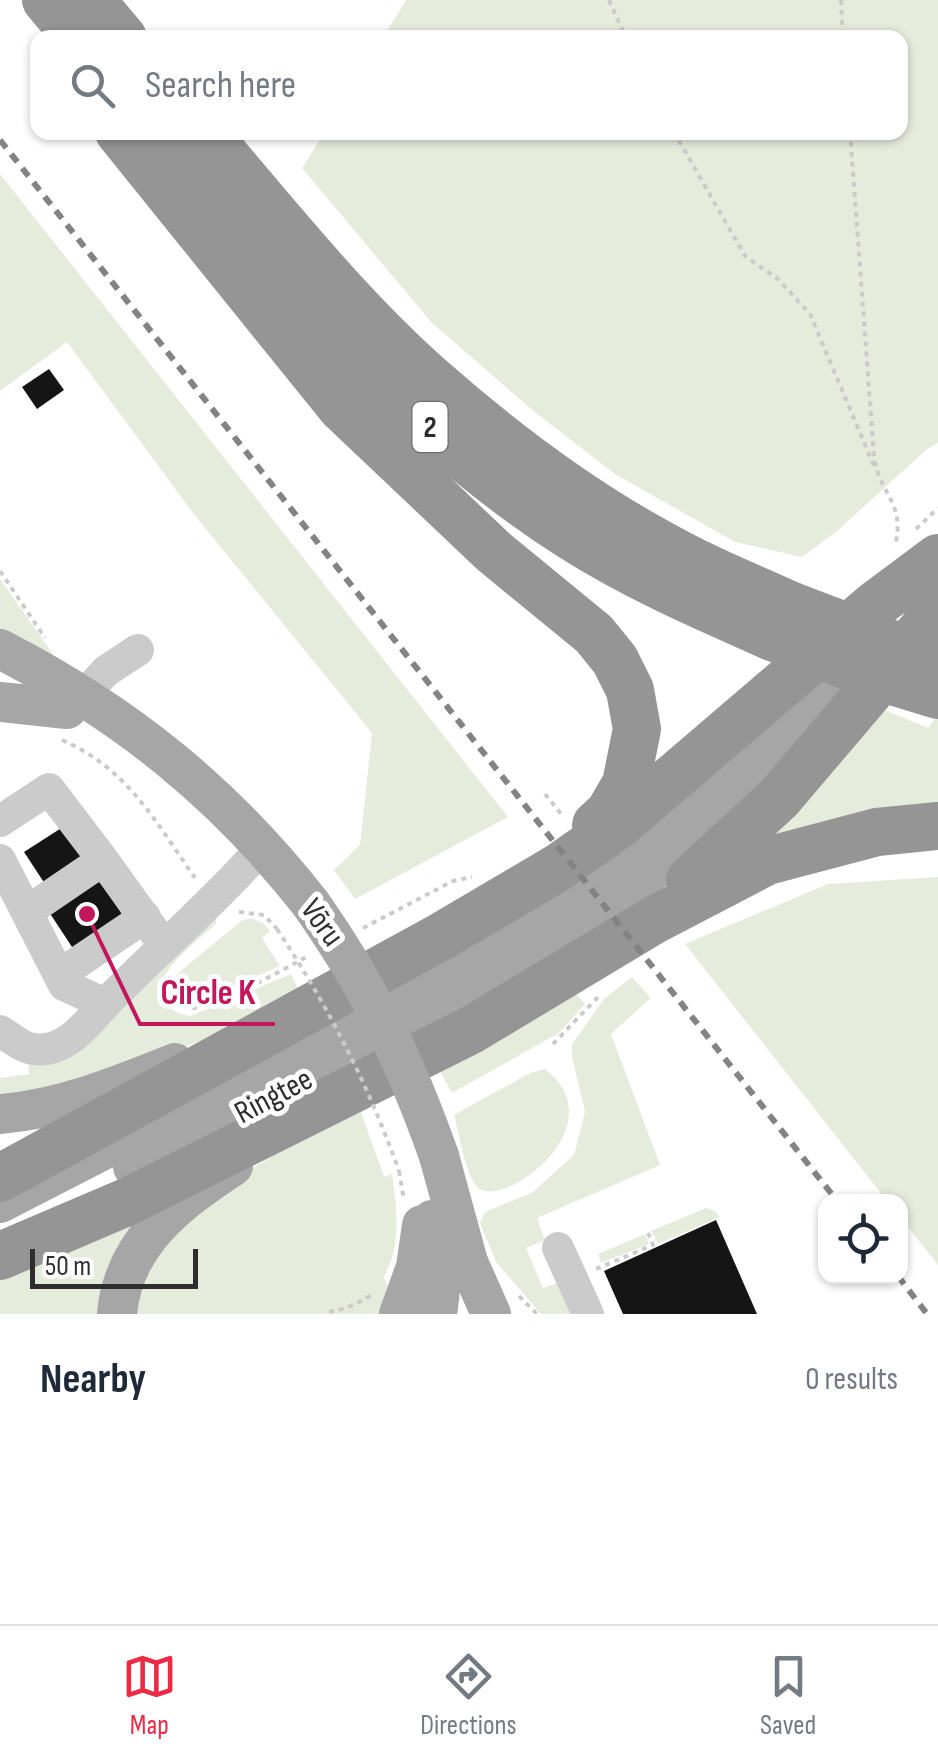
<!DOCTYPE html>
<meta charset="utf-8">
<style>
:root{--surface:#fff;--page:#f2f2f3;--text:#1f2937;--muted:#747a83;--line:#e0e1e3;--accent:#ec2a44}
body{margin:0;font-family:"Sofia Sans Condensed",sans-serif;background:var(--page);color:var(--text)}
.controls{position:absolute;right:30px;bottom:30px;display:grid;overflow:hidden;border-radius:20px;box-shadow:0 2px 8px #0004}
.controls button{width:90px;height:90px;display:grid;place-items:center;padding:0;border:0;border-bottom:2px solid var(--line);background:var(--surface);color:var(--text);font:50px sans-serif}
.scale{position:absolute;left:30px;bottom:25px;width:168px;box-sizing:border-box;padding-left:10px;border:5px solid #2e2e2e;border-top:0;font-size:28px;line-height:35px;white-space:nowrap;color:#2e2e2e;-webkit-text-stroke:8px #fff;paint-order:stroke}
.list{margin:0;padding:0;list-style:none}
h2{display:flex;justify-content:space-between;align-items:center;height:130px;margin:0;padding:0 40px;font-size:42px}
h2 small{font-size:32px;font-weight:400;color:var(--muted)}
.icon{flex:none;width:55px;height:55px;fill:none;stroke:currentColor;stroke-width:2;stroke-linecap:round;stroke-linejoin:round}
.map{position:relative;flex:none;width:938px;height:1314px;overflow:hidden}
.search{position:absolute;background:var(--surface);box-shadow:0 2px 8px #0004;left:30px;right:30px;top:30px;height:110px;display:flex;align-items:center;gap:25px;box-sizing:border-box;padding:0 35px;border-radius:20px;color:var(--muted);font-size:38px}
.sheet{height:310px;background:var(--surface)}
nav{display:flex;justify-content:space-around;align-items:center;box-sizing:border-box;height:140px;border-top:2px solid var(--line);background:var(--surface);font-size:28px;color:var(--muted)}
nav a{display:grid;justify-items:center;gap:5px}
nav .on{color:var(--accent)}
.map>svg:first-child{display:block}
</style>
<div class="map">
<svg width="938" height="1314" viewBox="0 0 938 1314">
<rect width="100%" height="100%" fill="#fff"/>
<path fill="#e6ecdc" d="M406,0H938V443L927,449L837,531L802,557L735,542L615,474L536,413L432,323L302,168L324,133L900,132V38L383,37Z
M0,174L508,817L355,899L334,870L360,845L372,733L193,513L67,342L0,391Z
M0,579L53,654L49,660L0,635Z
M882,709L928,728L938,714V814L732,861Z
M938,877V1265L901,1218L900,1202L887,1201L685,944L828,884Z
M251,918L263,923L270,931L262,938L280,966L197,1002L178,999L173,983L177,974L241,921Z
M216,919V924C199,940 150,974 163,999C169,1010 179,1014 190,1016L291,974L303,999L92,1085L0,1101V1078L29,1074L28,1062Z
M632,977L651,998L611,1034L660,1165L537,1218L545,1240L526,1248L543,1288L560,1282L576,1314H541L496,1262L480,1223L485,1212L533,1192L574,1155L585,1111L572,1057V1044L604,999Z
M576,993L585,1004L559,1033L452,1093L440,1071Z
M545,1069C618,1125 504,1210 478,1188C466,1177 459,1133 454,1115L530,1073Z
M361,1112L384,1177L392,1174C397,1209 402,1244 384,1277L389,1291L388,1314H133L153,1248L230,1182L284,1149Z
M168,1196L108,1314H0V1268Z
M706,1208L715,1211L720,1217L658,1244L651,1231Z
M645,1234L649,1244L601,1263L598,1254Z"/>
<path fill="#151515" d="M49,369L64,390L37,409L22,387Z
M66,825L90,859L47,887L24,852Z
M99,879L124,917L74,950L49,912Z
M716,1220L757,1314H623L604,1271Z"/>
<g fill="none" stroke-linecap="round" stroke-linejoin="round">
<path stroke="#cbcbcb" stroke-width="4" stroke-dasharray="5 5" stroke-linecap="butt" d="M609,0L626,38
M841,0L843,38
M674,132L745,256L778,279L810,314L874,466
M850,132L874,456C879,495 906,502 895,546
M916,529L938,508
M0,571L45,638
M62,740C128,769 155,821 195,878
M545,794L562,815
M239,912L264,915L277,929
M363,928L453,881L472,877
M166,983C166,997 176,1007 191,1008C216,1008 286,968 310,955
M553,1044L598,997
M399,1171L404,1200
M596,1269L653,1245L648,1233
M519,1296L537,1314
M329,1312L347,1308L372,1295"/>
<path stroke="#cbcbcb" stroke-width="32" d="M84,695L106,671L138,650
M0,821L49,789L103,860L28,911
M0,860L64,985L105,1004C152,956 203,912 248,863
M103,860L156,934
M59,975L145,917
M0,1031C9,1036 20,1046 29,1048C62,1057 86,1025 105,1004
M558,1248L588,1314"/>
<path stroke="#a6a6a6" stroke-width="40" d="M0,649C126,714 224,793 311,904
M0,702L67,709
M0,1114C62,1109 117,1086 175,1063
M439,1156L468,1262L491,1314
M133,1167L449,1003L542,948L648,875L706,827L835,703
M0,1203L449,972L525,926L638,847L809,687
M432,1220C440,1253 443,1280 437,1314
M117,1314C123,1243 177,1203 233,1166
M399,1314L416,1267L422,1225"/>
<path stroke="#959595" stroke-width="48" d="M46,0L78,38
M91,0L123,38
M119,132L341,407L494,552L594,634L615,660L630,690L637,729L626,784L609,813L596,825
M205,132C278,217 348,306 432,380C507,446 592,509 681,555C717,574 755,589 792,606
M174,150C293,292 414,437 572,537C635,577 702,606 770,636
M690,880L779,798L938,611
M0,1178L442,936L559,867L617,826L875,605L938,558
M0,1256L129,1201L471,1030L654,920L767,861L877,832L938,826"/>
<path stroke="#838383" stroke-width="6" stroke-dasharray="10 8" stroke-linecap="butt" d="M0,140L838,1202
M898,1276L927,1314"/>
<path stroke="#cbcbcb" stroke-width="4" stroke-dasharray="5 5" stroke-linecap="butt" d="M277,929C328,1006 368,1084 399,1171"/>
<path stroke="#a6a6a6" stroke-width="40" d="M311,904C370,988 405,1060 439,1156"/>
<path stroke="#959595" stroke-width="48" d="M792,606L894,645L938,656
M770,636L863,672L938,695"/>
</g>
<g text-anchor="middle" stroke-width="10" stroke-linejoin="round" paint-order="stroke">
<rect fill="#fff" stroke="#6d6d6d" stroke-width="2.5" x="412.5" y="402" width="35" height="50" rx="8"/>
<g font-size="30" font-weight="bold" fill="#2e2e2e">
<text x="430" y="437">2</text>
</g>
<g font-size="32" fill="#2e2e2e" stroke="#fff">
<text transform="translate(323 922) rotate(54)" y="11">Võru</text>
<text transform="translate(273 1095) rotate(-28)" y="11">Ringtee</text>
</g>
</g>
<path fill="none" stroke="#c2185b" stroke-width="4" d="M87 914L140 1024H275"/>
<circle fill="#c2185b" stroke="#fff" stroke-width="4" cx="87" cy="914" r="10"/>
<g font-size="35" text-anchor="middle" font-weight="bold" fill="#c2185b" stroke="#fff" stroke-width="10" stroke-linejoin="round" paint-order="stroke">
<text x="208" y="1004">Circle K</text>
</g>
</svg>
<div class="controls">
<button><svg class="icon" aria-label="locate" viewBox="0 0 24 24"><circle cx="12" cy="12" r="6"/><path d="M12 2v4M12 18v4M2 12h4M18 12h4"/></svg></button>
</div>
<div class="scale">50 m</div>
<div class="search"><svg class="icon" aria-label="search" viewBox="0 0 24 24"><circle cx="10" cy="10" r="6"/><path d="M15 15l6 6"/></svg>Search here</div>
</div>
<section class="sheet">
<h2>Nearby<small>0 results</small></h2>
<ul class="list">
</ul>
</section>
<nav>
<a class="on"><svg class="icon" aria-label="map" viewBox="0 0 24 24"><path d="M3 6l6-2 6 2 6-2v14l-6 2-6-2-6 2zM9 4v14M15 6v14"/></svg>Map</a>
<a><svg class="icon" aria-label="directions" viewBox="0 0 24 24"><path d="M12 3l9 9-9 9-9-9zM9 14v-3h6M13 9l2 2-2 2"/></svg>Directions</a>
<a><svg class="icon" aria-label="saved" viewBox="0 0 24 24"><path d="M7 4h10v16l-5-4-5 4z"/></svg>Saved</a>
</nav>
